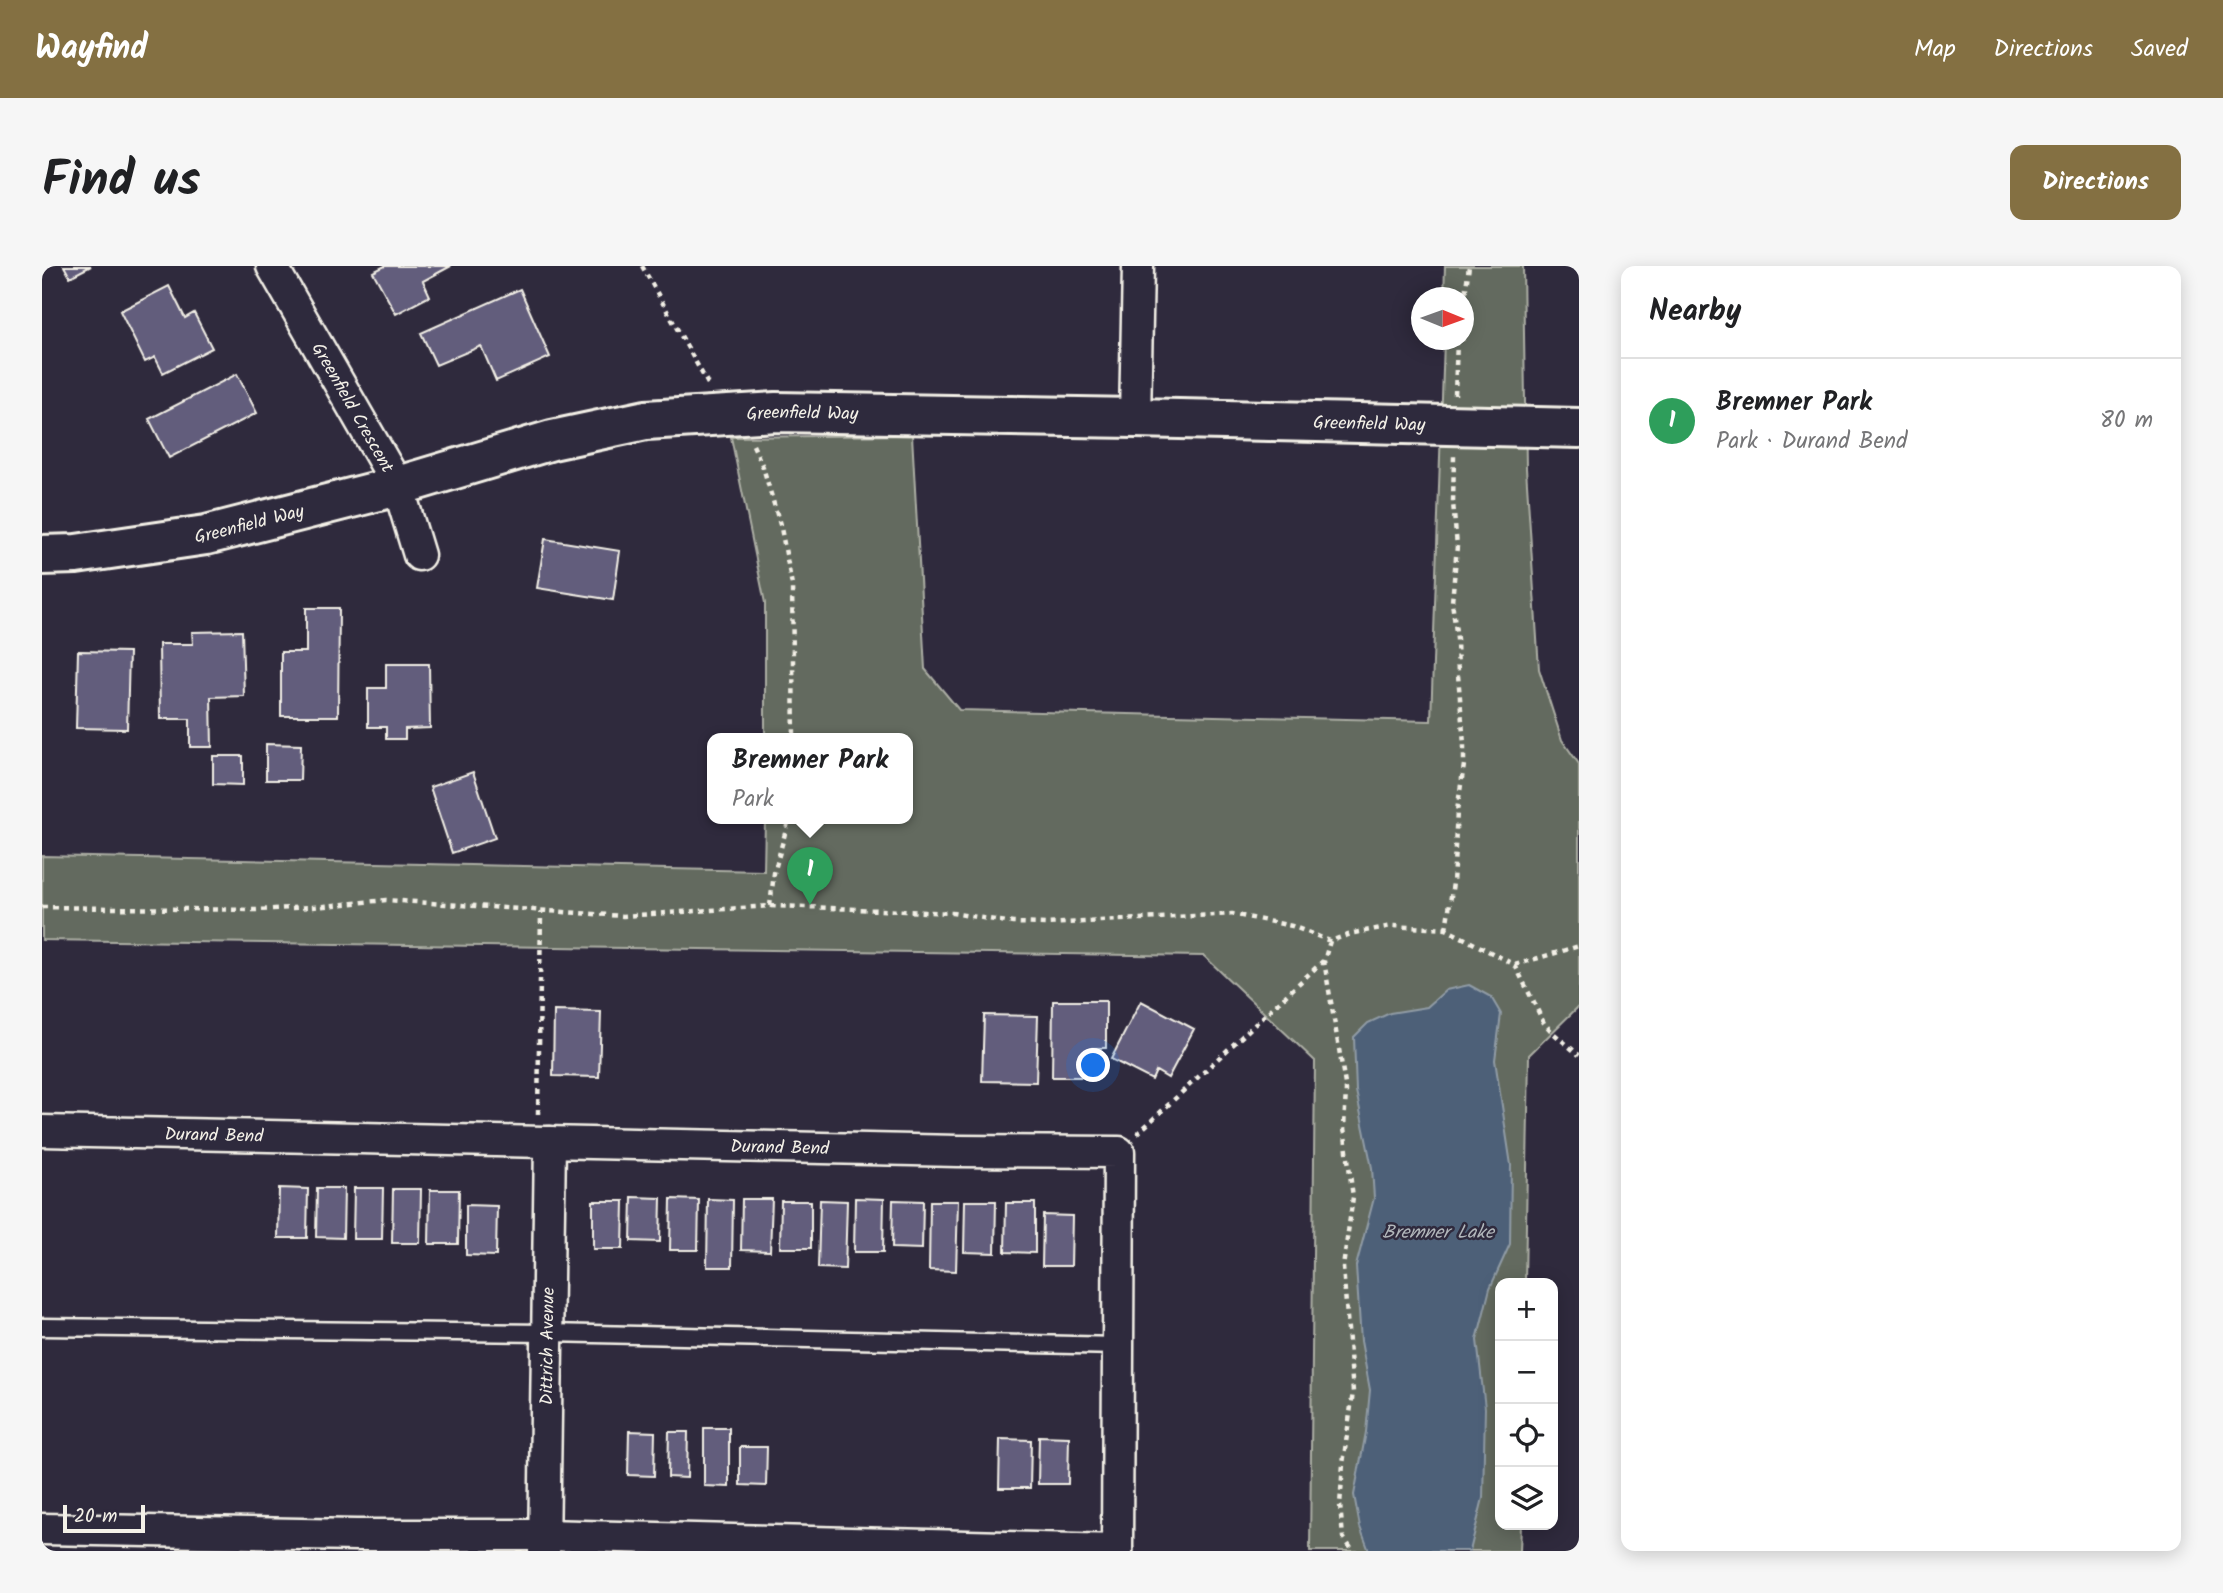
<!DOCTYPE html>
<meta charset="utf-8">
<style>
:root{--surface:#fff;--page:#f6f6f6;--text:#202124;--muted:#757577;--line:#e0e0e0;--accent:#847042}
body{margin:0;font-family:Kalam,sans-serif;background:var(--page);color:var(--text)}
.controls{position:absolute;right:21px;bottom:21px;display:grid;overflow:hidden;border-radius:14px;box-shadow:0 4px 18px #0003}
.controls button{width:63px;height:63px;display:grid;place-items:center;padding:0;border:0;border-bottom:2px solid var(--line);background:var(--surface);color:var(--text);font:35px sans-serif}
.compass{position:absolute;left:1369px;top:21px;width:63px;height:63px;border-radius:50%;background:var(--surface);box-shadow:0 4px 18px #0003;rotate:91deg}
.scale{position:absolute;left:21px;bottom:18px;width:82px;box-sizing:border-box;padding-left:7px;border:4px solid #f4f1e8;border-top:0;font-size:19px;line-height:24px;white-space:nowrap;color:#f4f1e8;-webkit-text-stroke:5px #2f2a3d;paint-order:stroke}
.you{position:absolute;left:1052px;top:800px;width:24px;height:24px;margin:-18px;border:5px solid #fff;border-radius:50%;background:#1a73e8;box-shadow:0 0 0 10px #1a73e833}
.badge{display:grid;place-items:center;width:46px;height:46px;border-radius:50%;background:var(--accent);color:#fff;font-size:23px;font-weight:700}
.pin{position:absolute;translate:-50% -58px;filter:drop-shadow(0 2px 4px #0008)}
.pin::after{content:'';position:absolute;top:37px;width:24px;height:21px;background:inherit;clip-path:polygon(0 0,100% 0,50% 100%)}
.popup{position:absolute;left:665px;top:467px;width:206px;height:91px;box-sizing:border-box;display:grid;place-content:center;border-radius:14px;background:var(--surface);filter:drop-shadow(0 2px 5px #0005);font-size:23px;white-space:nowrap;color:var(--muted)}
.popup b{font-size:26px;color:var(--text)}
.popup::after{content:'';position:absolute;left:50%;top:100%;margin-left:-14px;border:14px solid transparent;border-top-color:var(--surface)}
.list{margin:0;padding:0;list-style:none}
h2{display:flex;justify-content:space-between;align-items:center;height:91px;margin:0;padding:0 28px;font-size:30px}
h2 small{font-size:23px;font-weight:400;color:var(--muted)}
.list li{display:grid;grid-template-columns:46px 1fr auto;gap:21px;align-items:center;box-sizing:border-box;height:126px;padding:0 28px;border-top:2px solid var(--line)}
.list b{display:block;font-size:26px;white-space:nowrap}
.list p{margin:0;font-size:23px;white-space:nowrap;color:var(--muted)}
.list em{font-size:23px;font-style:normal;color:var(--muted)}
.icon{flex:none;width:38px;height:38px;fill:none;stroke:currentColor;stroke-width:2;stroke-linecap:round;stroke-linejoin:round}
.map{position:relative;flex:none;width:1537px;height:1285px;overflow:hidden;border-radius:14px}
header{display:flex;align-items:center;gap:42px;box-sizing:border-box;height:98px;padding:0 35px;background:var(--accent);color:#fff}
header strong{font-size:33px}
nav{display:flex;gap:38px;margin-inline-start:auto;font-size:24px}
.intro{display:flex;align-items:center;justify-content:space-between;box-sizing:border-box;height:168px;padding:0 42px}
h1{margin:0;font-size:49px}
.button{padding:18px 32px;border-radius:14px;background:var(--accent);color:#fff;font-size:24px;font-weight:700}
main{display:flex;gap:42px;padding:0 42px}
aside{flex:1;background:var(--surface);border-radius:14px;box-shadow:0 4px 18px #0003}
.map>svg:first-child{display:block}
</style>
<header>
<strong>Wayfind</strong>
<nav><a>Map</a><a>Directions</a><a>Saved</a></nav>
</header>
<div class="intro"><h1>Find us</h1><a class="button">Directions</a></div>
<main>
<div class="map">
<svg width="1537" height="1285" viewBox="0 0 1537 1285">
<rect width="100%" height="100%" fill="#2f2a3d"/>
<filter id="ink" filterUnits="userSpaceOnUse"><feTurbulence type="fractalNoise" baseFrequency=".0143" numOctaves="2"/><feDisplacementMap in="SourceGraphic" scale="14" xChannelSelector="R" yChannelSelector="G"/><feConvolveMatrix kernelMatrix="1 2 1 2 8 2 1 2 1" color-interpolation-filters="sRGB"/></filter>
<g filter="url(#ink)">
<path fill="#636b5f" stroke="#acaea4" stroke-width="2" d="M1403,0H1481L1484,202L1497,403L1520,474L1537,498V740L1487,789L1483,1017H1458V1259H1479L1478,1285H1268L1273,795L1162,690L0,674V590L722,605L723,553H866V473H723V337L689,171L870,169L883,403L917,444L1389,455L1402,74H1422V32L1402,31Z"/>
<path fill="#4e6178" stroke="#909ba5" stroke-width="2" d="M1427,719L1449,731L1459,748L1453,794L1469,899L1468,978L1448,1022L1435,1074L1443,1142L1441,1232L1428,1285H1327L1318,1261L1312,1229L1324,1166L1328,1124L1319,1075L1314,1000L1332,932L1330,902L1314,825L1312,771L1326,757L1348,747L1385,741L1404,724Z"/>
<path fill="#625d7b" stroke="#f4f1e8" stroke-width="2" d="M22,0H49L28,11Z
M343,0H409L381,15L388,30L354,48L331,6Z
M127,20L143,52L152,47L170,82L121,107L113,91L103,96L78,45Z
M478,23L508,91L454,115L439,80L394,99L379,67Z
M195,108L215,147L127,192L107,153Z
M503,273L578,285L571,334L495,322Z
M264,342H297L296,450H239V386H264Z
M200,365L202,430L169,431L170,481H148V453H118L117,378H151L150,366Z
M36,385L87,386L85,463L34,462Z
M344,398H387L388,462L363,463V473H344V461H326V422H344Z
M224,478L259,479L258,514H224Z
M171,490H201V519L171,518Z
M431,506L453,572L410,587L388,521Z
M1011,735H1064V782H1050V811H1010Z
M1099,735L1152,763L1126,812L1114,805L1110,814L1069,793Z
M512,745L559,746L557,811L511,810Z
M942,749L996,750L994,816L940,815Z
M237,922L266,923L265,972H236Z
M275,922H302L301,972L274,971Z
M312,922H341L340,973H311Z
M351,923H379L378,977H350Z
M388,924H417L416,978H387Z
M590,931L619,932L618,976L589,975Z
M813,932L842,933L841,986H812Z
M629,933L657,934L656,984H628Z
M666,933L691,934L690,1001H665Z
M700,933H730L728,985L699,984Z
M778,934L805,935L803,1003L776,1002Z
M851,934L881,935L880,983L850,982Z
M551,935H582L581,983H551Z
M739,935H769V982H738Z
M888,935H916L914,1005L887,1004Z
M923,935H954L953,987L922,986Z
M964,937H993V987L963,986Z
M424,939L455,940L454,990L424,989Z
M1001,949L1030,950L1029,1000H1000Z
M662,1162H687V1221L662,1220Z
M587,1165L613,1166L612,1210L586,1209Z
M627,1166H646L645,1212L626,1211Z
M997,1170L1027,1171L1026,1218H996Z
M958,1173L989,1174L988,1222H957Z
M698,1181H725L724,1220L698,1219Z"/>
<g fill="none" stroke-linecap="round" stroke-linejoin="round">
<g stroke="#f4f1e8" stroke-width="21">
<path id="lane" d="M0,1061L507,1067L1076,1080"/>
</g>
<g stroke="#f4f1e8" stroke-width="35">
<g id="street">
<path id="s1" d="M230,0L356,220L377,289"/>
<path d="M1093,152L1096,0"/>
<path id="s2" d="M0,865L916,885L1077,886L1075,1285"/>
<path d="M0,1263L314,1269H502L1075,1284"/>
<path id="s3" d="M502,1285L508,876"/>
</g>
</g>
<g stroke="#f4f1e8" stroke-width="44">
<g id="secondary">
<path id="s4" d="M0,289L34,288L164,269L356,220L510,174L604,154L734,146L1093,152L1537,162"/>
</g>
</g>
<path stroke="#f4f1e8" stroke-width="4.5" stroke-dasharray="5 5" stroke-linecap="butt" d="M600,0L666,118
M1422,36L1427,0
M1413,129L1415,74
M711,179L721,201L739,262L750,319L752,473
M728,640L732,607L747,553
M0,641L213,644L271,641L344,634L581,650L728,640L765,641L910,647L971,657L1004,658L1190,648L1250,660L1288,675L1312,667L1350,660L1404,663L1473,699L1537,680
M1404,663L1411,617L1415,545L1422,499V478L1416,409L1415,373L1410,336L1415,280L1411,237L1412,190
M1288,675L1282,695L1304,824L1302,862L1311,931L1301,1001L1311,1126L1301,1198L1298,1239L1301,1271L1311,1285
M1473,699L1502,757L1510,766L1537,789
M496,848L499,646
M1095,868L1281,695"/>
<use href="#lane" stroke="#2f2a3d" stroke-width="16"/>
<use href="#street" stroke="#2f2a3d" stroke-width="30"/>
<use href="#secondary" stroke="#2f2a3d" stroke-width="38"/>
</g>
</g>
<g text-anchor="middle" stroke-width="5" stroke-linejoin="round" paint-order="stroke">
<g font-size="18" fill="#f4f1e8" stroke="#2f2a3d">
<text dy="6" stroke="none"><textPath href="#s1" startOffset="163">Greenfield Crescent</textPath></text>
<text dy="6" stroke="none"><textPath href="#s4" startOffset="777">Greenfield Way</textPath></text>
<text dy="6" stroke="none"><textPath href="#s4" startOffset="1344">Greenfield Way</textPath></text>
<text dy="6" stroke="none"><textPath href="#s4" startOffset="210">Greenfield Way</textPath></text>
<text dy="6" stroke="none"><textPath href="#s2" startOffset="172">Durand Bend</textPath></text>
<text dy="6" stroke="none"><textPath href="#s2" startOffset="738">Durand Bend</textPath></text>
<text dy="6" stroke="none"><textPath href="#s3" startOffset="205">Dittrich Avenue</textPath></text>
</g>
<g font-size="19" font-style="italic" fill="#b2b7bb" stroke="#2f2a3d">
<text x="1396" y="972">Bremner Lake</text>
</g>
</g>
</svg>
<div class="controls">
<button>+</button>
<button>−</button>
<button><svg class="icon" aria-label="locate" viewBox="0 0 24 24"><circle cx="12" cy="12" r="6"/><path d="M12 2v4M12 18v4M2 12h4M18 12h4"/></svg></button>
<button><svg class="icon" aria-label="layers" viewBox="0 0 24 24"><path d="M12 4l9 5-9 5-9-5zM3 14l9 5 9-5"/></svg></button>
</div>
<svg class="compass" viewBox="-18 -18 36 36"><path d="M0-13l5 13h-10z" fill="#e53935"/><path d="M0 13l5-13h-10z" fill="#757577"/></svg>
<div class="scale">20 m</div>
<div class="you"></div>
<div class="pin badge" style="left:768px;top:639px;background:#2e9e5b">1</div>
<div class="popup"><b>Bremner Park</b>Park</div>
</div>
<aside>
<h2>Nearby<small></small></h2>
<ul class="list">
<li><span class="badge" style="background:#2e9e5b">1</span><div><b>Bremner Park</b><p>Park · Durand Bend</p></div><em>80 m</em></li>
</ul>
</aside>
</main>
